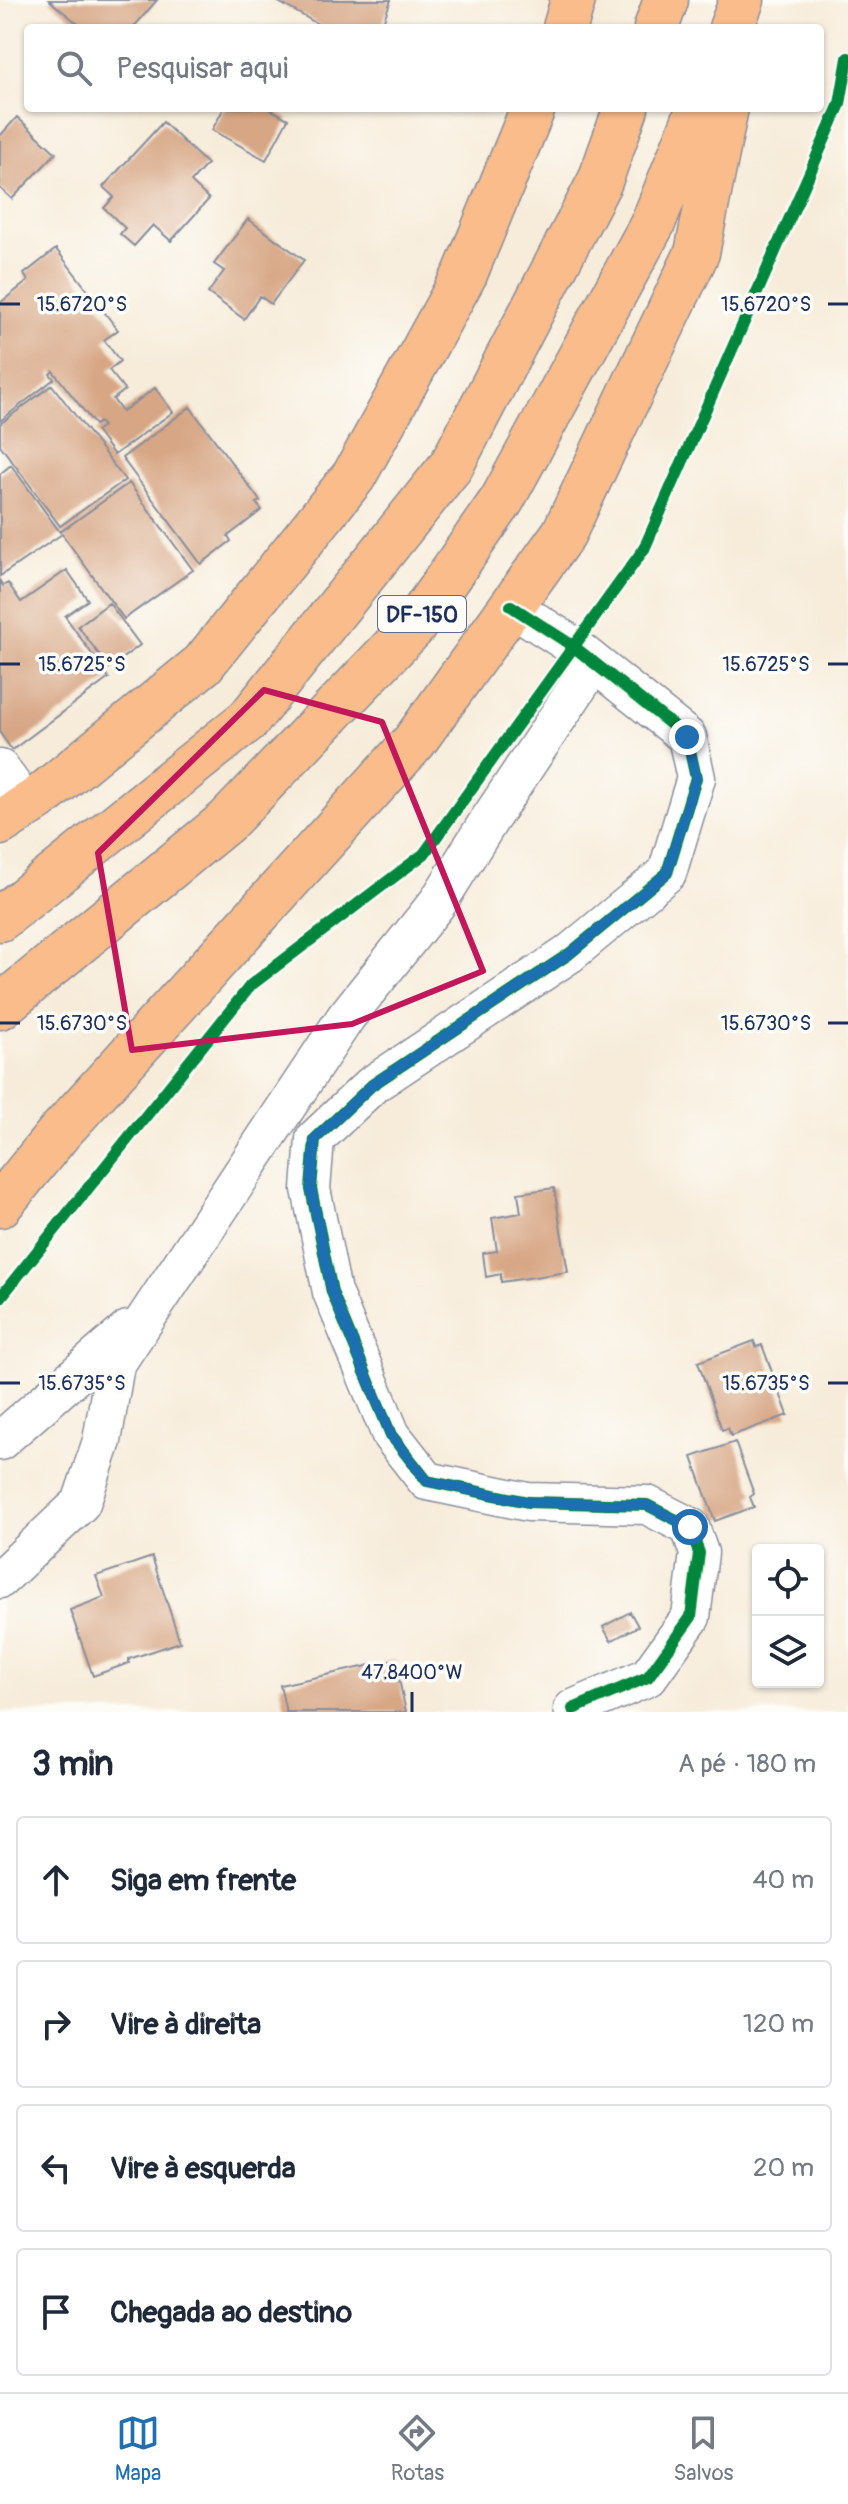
<!DOCTYPE html>
<html lang="pt">
<meta charset="utf-8">
<style>
:root{--surface:#fff;--page:#f6f6f7;--text:#1f2937;--muted:#747a83;--line:#e0e1e3;--accent:#1f6fb2}
body{margin:0;font-family:Pangolin,sans-serif;background:var(--page);color:var(--text)}
.controls{position:absolute;right:24px;bottom:24px;display:grid;overflow:hidden;border-radius:8px;box-shadow:0 2px 6px #0004}
.controls button{width:72px;height:72px;display:grid;place-items:center;padding:0;border:0;border-bottom:2px solid var(--line);background:var(--surface);color:var(--text);font:40px sans-serif}
.stop{position:absolute;width:24px;height:24px;margin:-18px;border:6px solid #1f6fb2;border-radius:50%;background:#fff}
.stop.end{background:#1f6fb2;border-color:#fff;box-shadow:0 2px 8px #0008}
.list{margin:0;padding:0;list-style:none}
h2{display:flex;justify-content:space-between;align-items:center;height:104px;margin:0;padding:0 32px;font-size:34px}
h2 small{font-size:26px;font-weight:400;color:var(--muted)}
.list li{display:grid;grid-template-columns:52px 1fr auto;gap:24px;align-items:center;box-sizing:border-box;height:128px;margin:0 16px 16px;padding:0 16px;border:2px solid var(--line);border-radius:8px}
.list b{display:block;font-size:30px;white-space:nowrap}
.list em{font-size:26px;font-style:normal;color:var(--muted)}
.icon{flex:none;width:44px;height:44px;fill:none;stroke:currentColor;stroke-width:2;stroke-linecap:round;stroke-linejoin:round}
.map{position:relative;flex:none;width:848px;height:1712px;overflow:hidden}
.search{position:absolute;background:var(--surface);box-shadow:0 2px 6px #0004;left:24px;right:24px;top:24px;height:88px;display:flex;align-items:center;gap:20px;box-sizing:border-box;padding:0 28px;border-radius:8px;color:var(--muted);font-size:30px}
.sheet{height:680px;background:var(--surface)}
nav{display:flex;justify-content:space-around;align-items:center;box-sizing:border-box;height:112px;border-top:2px solid var(--line);background:var(--surface);font-size:22px;color:var(--muted)}
nav a{display:grid;justify-items:center;gap:4px}
nav .on{color:var(--accent)}
.map>svg:first-child{display:block}
</style>
<div class="map">
<svg width="848" height="1712" viewBox="0 0 848 1712">
<rect width="100%" height="100%" fill="#fdfcf7"/>
<filter id="ink" filterUnits="userSpaceOnUse"><feTurbulence type="fractalNoise" baseFrequency=".0125" numOctaves="2"/><feDisplacementMap in="SourceGraphic" scale="16" xChannelSelector="R" yChannelSelector="G"/><feConvolveMatrix kernelMatrix="1 2 1 2 8 2 1 2 1" color-interpolation-filters="sRGB"/></filter>
<filter id="wash" filterUnits="userSpaceOnUse"><feTurbulence type="fractalNoise" baseFrequency=".006" numOctaves="4" result="noise"/><feDisplacementMap in="SourceGraphic" scale="32" xChannelSelector="R" yChannelSelector="G"/><feGaussianBlur stdDeviation="1.8" result="paint"/><feColorMatrix in="noise" values="0 0 0 0 0 0 0 0 0 0 0 0 0 0 0 0 0 1.4 0 .05"/><feComposite in="paint" operator="in"/></filter>
<g filter="url(#wash)">
<rect width="100%" height="100%" fill="#f7ecda"/>
<g id="blocks">
<path fill="#d7a684" d="M49,0H157L133,28H83Z
M275,0H391L381,28H325Z
M224,108H268L288,119L266,160L212,130Z
M17,117L56,153L12,199L0,188V136Z
M163,122L207,164L191,182L209,199L171,241L153,225L134,246L120,234L125,228L104,208L114,197L103,187Z
M248,219L304,260L271,304L260,296L244,319L208,293L224,271L214,264Z
M56,249L118,330L104,340L120,361L109,370L125,390L113,399L122,412L155,388L173,412L114,455L96,431L103,426L99,422L95,425L53,371L50,374L54,379L0,421V303L28,281L24,274Z
M52,385L125,480L60,526L0,445V424Z
M190,407L260,501L256,503L262,510L228,536L231,541L201,564L122,458Z
M11,465L60,532L129,483L193,570L124,619L62,534L0,576V474Z
M67,570L88,600L65,616L109,678L12,750L0,733V581L3,586L8,583L21,602Z
M109,603L140,645L109,668L78,626Z
M554,1188L568,1272L501,1282V1274L486,1277L483,1253L497,1251L492,1218L521,1213L518,1193Z
M754,1341L756,1347L762,1345L788,1415L731,1436L728,1428L722,1430L698,1362Z
M735,1442L754,1494L750,1497L754,1507L715,1521L692,1457Z
M152,1557L180,1642L129,1659V1663L93,1676L70,1610L104,1597L96,1576Z
M630,1612L638,1626L611,1641L603,1627Z
M395,1660L406,1712H286L280,1685Z"/>
</g>
</g>
<g filter="url(#ink)">
<use href="#blocks" fill-opacity="0" stroke="#898e9c" stroke-width="2"/>
<g fill="none" stroke-linecap="round" stroke-linejoin="round">
<g stroke="#898e9c" stroke-width="41">
<path id="street" d="M511,606L573,646L687,737L696,778L667,873L569,954L372,1085L315,1139L311,1189L332,1292L391,1435L427,1481L528,1502L647,1505L690,1527L699,1553L691,1617L648,1677L573,1709
M0,769L27,806
M0,1441L128,1330
M0,1579L81,1503L102,1441L115,1365L346,1017L438,902L488,822L594,663"/>
</g>
<g stroke="#898e9c" stroke-width="47">
<path id="primary" d="M565,28L573,0
M656,28L666,0
M731,28L742,0
M0,823L39,798L203,664L354,476L465,274L533,108
M0,919L249,719L451,466L600,181L626,108
M0,1007L227,821L414,626L502,500L653,223L699,108
M0,1205L59,1133L414,742L564,533L697,253L726,108"/>
</g>
<use href="#street" stroke="#fff" stroke-width="38"/>
<use href="#primary" stroke="#f9bc8a" stroke-width="44"/>
<g stroke="#fdfcf7" stroke-width="17">
<path id="cycleway" d="M511,606L573,646L687,737L696,778L667,873L569,954L372,1085L315,1139L311,1189L332,1292L391,1435L427,1481L528,1502L647,1505L690,1527L699,1553L691,1617L648,1677L573,1709
M0,1298L251,985L424,854L644,549L840,104L848,58"/>
</g>
<use href="#cycleway" stroke="#00873e" stroke-width="12"/>
</g>
</g>
<g fill="none" stroke-linecap="round" stroke-linejoin="round" filter="url(#ink)">
<path stroke="#1f6fb2" stroke-width="10" d="M687,737L696,778L667,873L569,954L372,1085L315,1139L311,1189L332,1292L391,1435L427,1481L528,1502L647,1505L690,1527"/>
</g>
<path fill="none" stroke="#c2185b" stroke-width="6" stroke-linejoin="round" d="M264,690L382,722L483,971L352,1024L132,1050L98,853Z"/>
<path fill="none" stroke="#1b2f5e" stroke-width="3" d="M0,304H20M828,304H848M0,664H20M828,664H848M0,1023H20M828,1023H848M0,1383H20M828,1383H848M412,1692V1712"/>
<g text-anchor="middle" stroke-width="7" stroke-linejoin="round" paint-order="stroke">
<rect fill="#fdfcf7" stroke="#5f6c8c" stroke-width="2" x="378" y="596" width="88" height="36" rx="6"/>
<g font-size="22" font-weight="bold" fill="#1b2f5e">
<text x="422" y="622">DF-150</text>
</g>
</g>
<g font-size="20" text-anchor="middle" fill="#1b2f5e" stroke="#fdfcf7" stroke-width="7" stroke-linejoin="round" paint-order="stroke">
<text x="82" y="311">15.6720°S</text>
<text x="766" y="311">15.6720°S</text>
<text x="82" y="671">15.6725°S</text>
<text x="766" y="671">15.6725°S</text>
<text x="82" y="1030">15.6730°S</text>
<text x="766" y="1030">15.6730°S</text>
<text x="82" y="1390">15.6735°S</text>
<text x="766" y="1390">15.6735°S</text>
<text x="412" y="1679">47.8400°W</text>
</g>
</svg>
<div class="controls">
<button><svg class="icon" aria-label="locate" viewBox="0 0 24 24"><circle cx="12" cy="12" r="6"/><path d="M12 2v4M12 18v4M2 12h4M18 12h4"/></svg></button>
<button><svg class="icon" aria-label="layers" viewBox="0 0 24 24"><path d="M12 4l9 5-9 5-9-5zM3 14l9 5 9-5"/></svg></button>
</div>
<div class="stop" style="left:690px;top:1527px"></div>
<div class="stop end" style="left:687px;top:737px"></div>
<div class="search"><svg class="icon" aria-label="search" viewBox="0 0 24 24"><circle cx="10" cy="10" r="6"/><path d="M15 15l6 6"/></svg>Pesquisar aqui</div>
</div>
<section class="sheet">
<h2>3 min<small>A pé · 180 m</small></h2>
<ul class="list">
<li><svg class="icon" aria-label="ahead" viewBox="0 0 24 24"><path d="M12 20V5M6 11l6-6 6 6"/></svg><div><b>Siga em frente</b></div><em>40 m</em></li>
<li><svg class="icon" aria-label="right" viewBox="0 0 24 24"><path d="M7 20v-9h11M14 6l5 5-5 5"/></svg><div><b>Vire à direita</b></div><em>120 m</em></li>
<li><svg class="icon" aria-label="left" viewBox="0 0 24 24"><path d="M17 20v-9H6M10 6l-5 5 5 5"/></svg><div><b>Vire à esquerda</b></div><em>20 m</em></li>
<li><svg class="icon" aria-label="arrive" viewBox="0 0 24 24"><path d="M6 21V4h12l-3 4 3 4H6"/></svg><div><b>Chegada ao destino</b></div></li>
</ul>
</section>
<nav>
<a class="on"><svg class="icon" aria-label="map" viewBox="0 0 24 24"><path d="M3 6l6-2 6 2 6-2v14l-6 2-6-2-6 2zM9 4v14M15 6v14"/></svg>Mapa</a>
<a><svg class="icon" aria-label="directions" viewBox="0 0 24 24"><path d="M12 3l9 9-9 9-9-9zM9 14v-3h6M13 9l2 2-2 2"/></svg>Rotas</a>
<a><svg class="icon" aria-label="saved" viewBox="0 0 24 24"><path d="M7 4h10v16l-5-4-5 4z"/></svg>Salvos</a>
</nav>
